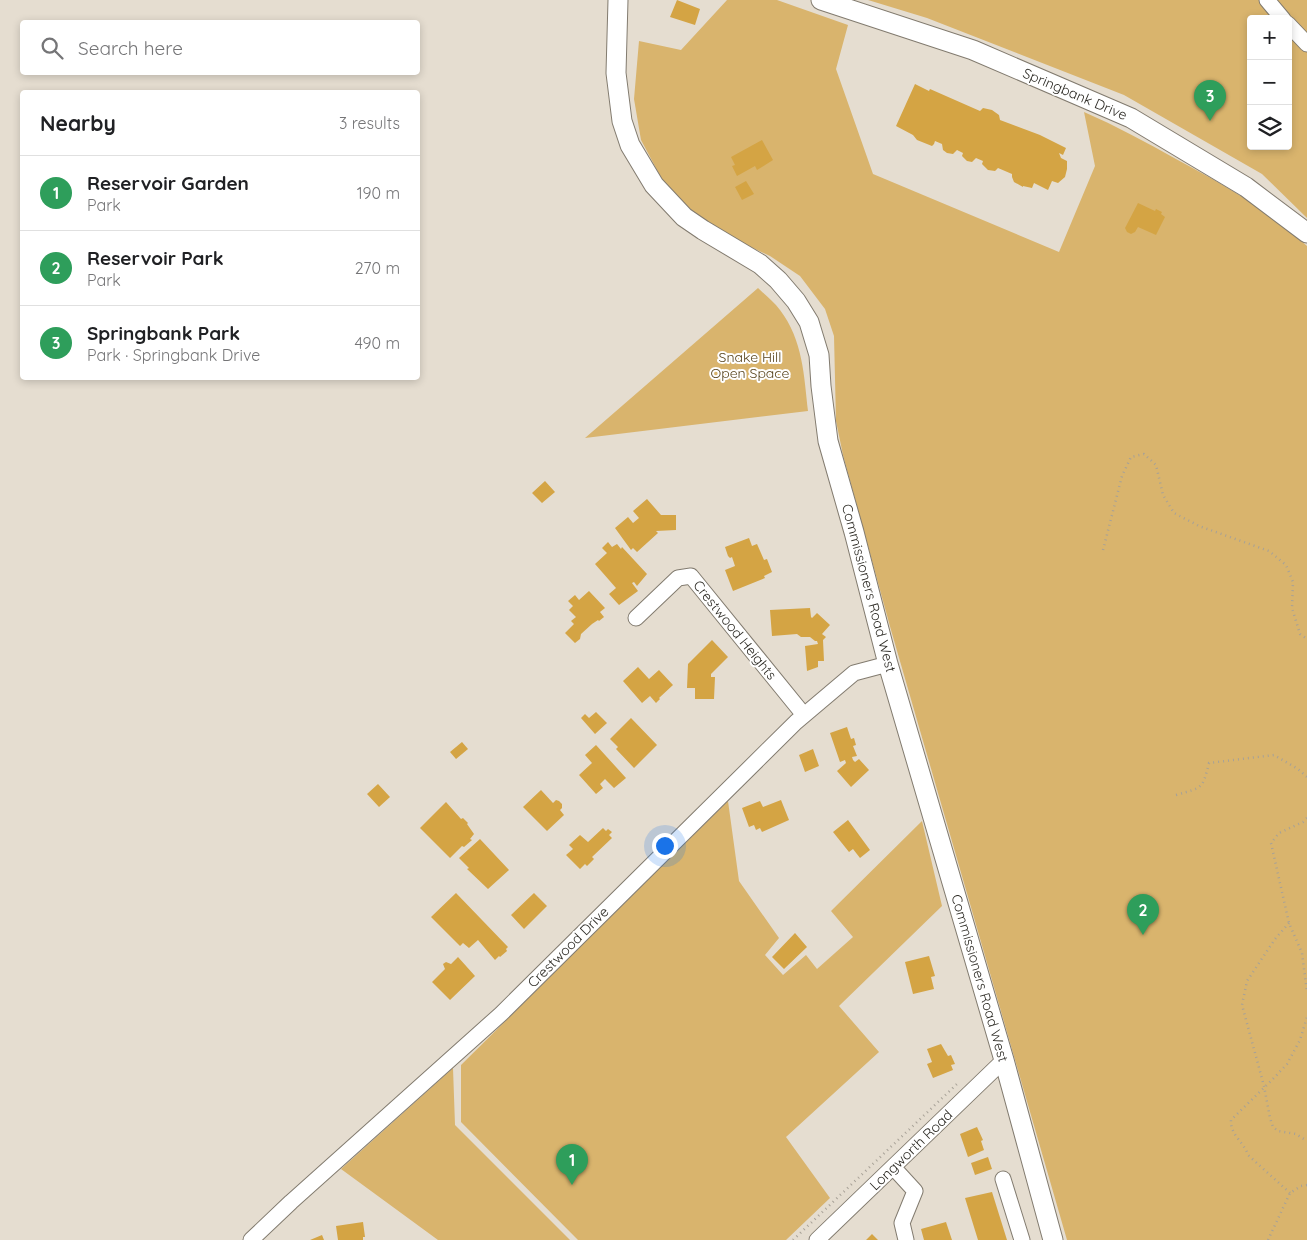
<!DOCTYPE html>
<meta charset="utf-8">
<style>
:root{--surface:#fff;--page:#f6f6f6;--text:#202124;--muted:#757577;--line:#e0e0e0;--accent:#db2777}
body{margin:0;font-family:Quicksand,sans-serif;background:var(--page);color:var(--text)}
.controls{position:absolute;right:15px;top:15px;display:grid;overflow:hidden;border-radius:5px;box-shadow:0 2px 8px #0003}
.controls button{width:45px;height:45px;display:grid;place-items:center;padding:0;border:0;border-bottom:1px solid var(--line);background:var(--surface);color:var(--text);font:25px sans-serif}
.you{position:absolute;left:664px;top:845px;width:18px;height:18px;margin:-12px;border:4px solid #fff;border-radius:50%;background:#1a73e8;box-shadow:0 0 0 8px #1a73e833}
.badge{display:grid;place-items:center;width:32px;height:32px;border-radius:50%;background:var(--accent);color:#fff;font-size:16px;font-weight:700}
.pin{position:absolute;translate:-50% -41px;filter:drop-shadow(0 1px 2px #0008)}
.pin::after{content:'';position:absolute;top:26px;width:18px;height:15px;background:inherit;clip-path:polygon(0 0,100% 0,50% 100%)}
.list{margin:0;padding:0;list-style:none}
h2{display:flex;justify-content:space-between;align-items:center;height:65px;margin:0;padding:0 20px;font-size:21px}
h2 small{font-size:16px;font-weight:400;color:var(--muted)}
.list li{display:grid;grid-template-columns:32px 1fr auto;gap:15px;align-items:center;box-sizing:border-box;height:75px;padding:0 20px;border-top:1px solid var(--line)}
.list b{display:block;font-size:19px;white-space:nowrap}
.list p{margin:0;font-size:16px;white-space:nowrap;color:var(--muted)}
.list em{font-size:16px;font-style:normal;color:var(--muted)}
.icon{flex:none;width:28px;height:28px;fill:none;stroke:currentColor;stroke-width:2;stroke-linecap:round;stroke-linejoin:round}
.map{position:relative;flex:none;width:1307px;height:1240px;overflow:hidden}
.search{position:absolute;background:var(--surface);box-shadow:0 2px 8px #0003;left:20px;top:20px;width:400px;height:55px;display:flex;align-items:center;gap:12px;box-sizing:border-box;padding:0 18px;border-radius:5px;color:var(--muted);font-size:19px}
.panel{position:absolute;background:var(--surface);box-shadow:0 2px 8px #0003;left:20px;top:90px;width:400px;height:290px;border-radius:5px}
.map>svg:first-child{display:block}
</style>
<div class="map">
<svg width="1307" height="1240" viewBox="0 0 1307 1240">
<rect width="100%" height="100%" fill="#e5ddd0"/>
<path fill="#d9b46d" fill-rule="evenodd" d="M727,0H777L848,25L836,69L873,174L1059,252L1095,166L1084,112C1116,126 1146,142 1176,159C1221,183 1270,211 1307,246V1240H1067L891,630L843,455L836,421L834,336L825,309L800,276L770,256L699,223L665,185L641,140L634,99L639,41L681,50Z
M868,0H1307V218L1262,174L1124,95L927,18ZM1251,19H1288V146H1251Z
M758,288C765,295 774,302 780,310C803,340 804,376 808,411L585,438Z
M728,801L739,881L779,938L765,955L783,975L806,955L817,969L853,937L831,911L922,821L942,906L839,1006L879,1052L786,1137L830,1198L786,1240H578L461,1122V1065Z
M453,1068L455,1125L570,1240H438L341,1169Z"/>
<path fill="#d4a444" d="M677,0L700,9L695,25L670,17Z
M915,84L929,91L930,89L980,111L983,108L992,110L999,115L1000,120L1040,135L1066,148L1063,155L1059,153L1061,158L1067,161V169L1065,177L1058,183L1052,181L1048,190L1034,183L1032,188L1023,186V187L1014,182L1012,177V174L998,168L995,171L988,170L982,164L983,161L976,158L972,162L967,161L962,156L963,153L957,150L953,154L947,153L943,150L942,144L935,141L934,144L932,146L917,140L913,135L896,126Z
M762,140L773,160L757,170L755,166L737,176L732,166L735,165L731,157Z
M746,181L754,194L742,200L735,187Z
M1138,203L1155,211L1156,209L1162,212L1161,214L1165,217L1156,235L1138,227L1135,232L1131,234L1127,232L1125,228Z
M545,481L555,492L542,503L532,493Z
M647,499L661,515H676V530L656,531L658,533L637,552L633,548L631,550L615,528L628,517L633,523L639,518L633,511Z
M749,538L752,546L757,544L764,560L767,559L772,572L764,576L765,578L733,591L725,570L735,566L732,557L730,558L728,556L725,547Z
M608,542L612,547L617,544L621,549L622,547L647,574L637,586L634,582L632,583L638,591L619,605L609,594L616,588L595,564L607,553L602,548Z
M589,591L605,608L600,612L604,617L599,621L598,620L592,624L581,634L580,639L575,643L565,633L574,624L571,621L576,617L569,610L573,606L568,601L575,595L579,600Z
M810,608L811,617L812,618L817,613L830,625L822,634L826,637L823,640L824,661H818V667L807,671L805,646L818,644L817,641H815L810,637H801L797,634L772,636L770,610Z
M712,640L728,657L711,674V677H715L714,699H695V688H687L688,664Z
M638,667L649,679L659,670L673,685L659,698L660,699L656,703L650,696L642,703L623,681Z
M596,712L607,723L595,734L581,718L585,714L589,718Z
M631,718L657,745L634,768L616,749L618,747L610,739Z
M847,727L851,739L854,738L856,745L853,746L857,756L852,757L853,760L855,762L859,759L869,770L851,787L837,771L846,763L845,760L840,762L830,733Z
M462,742L468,749L456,759L450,752Z
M596,745L626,778L614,788L605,779L600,784L603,788L596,794L579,775L592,763L585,755Z
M813,749L819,766L805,772L799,755Z
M378,784L390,797L379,807L367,794Z
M541,790L553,803L556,800L559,801L562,804V808L560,810L564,815L547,831L523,807Z
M781,800L789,820L762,832L760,828L756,830L754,825L749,827L742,808L760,801L763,807Z
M446,802L461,819L463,818L468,823L467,824L474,834L470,839L472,840L464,847L462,846L450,858L420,828Z
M848,820L870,850L860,858L853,849L849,852L833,832Z
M603,828L606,831L608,829L612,832L609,835L612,838L592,857L594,859L587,866L585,864L580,869L566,855L573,849L569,845L580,835L588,842Z
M480,839L509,870L488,889L467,869L469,868L459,858Z
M456,893L508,947L506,949L507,951L500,957L499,956L495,960L478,940L469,948L463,943L460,946L431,917Z
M534,893L547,906L524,929L511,915Z
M795,933L807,947L784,969L772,957Z
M929,956L935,976L931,977L934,989L913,994L905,962Z
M458,957L475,976L450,1000L432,982L445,969L443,964L446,962L451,964Z
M941,1044L948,1056L951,1055L955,1064L951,1065L953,1070L933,1078L927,1064L932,1062L927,1049Z
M977,1127L983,1140L981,1141L984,1150L968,1157L960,1134Z
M988,1157L992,1169L975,1175L971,1163Z
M992,1192L1007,1240H978L965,1198Z
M363,1222L365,1237H363V1240H338L336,1226Z
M946,1222L952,1240H924L921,1229Z
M872,1234L878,1240H866Z
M322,1235L324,1240H310Z"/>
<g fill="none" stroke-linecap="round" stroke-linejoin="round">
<g stroke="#827b6f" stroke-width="17">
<path id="minor" d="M1267,0L1283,19
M1288,24L1307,44
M636,618L678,578L691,576L804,715
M893,1167L915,1191L902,1223L906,1240
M1003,1179L1022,1240
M251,1240L291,1202L501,1014L796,722L854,673L888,664
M817,1240L1004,1060"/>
</g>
<g stroke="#827b6f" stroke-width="21">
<path id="major" d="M618,0L616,73L622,121L630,145L654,185L684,217L703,230L760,264L778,280L796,301L809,322L819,355L821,386L828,441L854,532L888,664L1004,1060L1053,1240
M821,0L973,50L1131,118L1246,187L1307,233"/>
</g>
<path stroke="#a7a197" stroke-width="2.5" stroke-dasharray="1 4" stroke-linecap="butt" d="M1103,550L1122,476L1131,457L1144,454L1156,465L1163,495L1174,513L1199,526L1269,551L1286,565L1293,582L1292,608L1300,634L1307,639
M1176,795C1203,787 1202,790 1209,763L1274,755L1298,769L1307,777
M1307,818L1303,822L1279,833L1271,843L1289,923L1302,953L1307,992
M1289,923L1275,939L1247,981L1242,1005L1264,1086L1270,1118L1273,1127L1278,1131L1296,1134L1307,1141
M1290,1193L1248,1155C1244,1142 1230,1135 1231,1120L1272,1080L1287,1064L1300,1040L1307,1017
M793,1240L957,1084
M1268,1240L1290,1193L1301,1186L1307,1185"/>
<use href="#minor" stroke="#fff" stroke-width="15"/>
<use href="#major" stroke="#fff" stroke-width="19"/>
</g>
<g text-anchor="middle" stroke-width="4" stroke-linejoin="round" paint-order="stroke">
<g font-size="14" fill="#2d2b25" stroke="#fff">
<text transform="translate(1075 94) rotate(23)" y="5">Springbank Drive</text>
<text transform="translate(869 588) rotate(75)" y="5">Commissioners Road West</text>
<text transform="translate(735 630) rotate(51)" y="5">Crestwood Heights</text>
<text transform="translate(568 947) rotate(-45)" y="5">Crestwood Drive</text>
<text transform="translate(980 978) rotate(74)" y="5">Commissioners Road West</text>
<text transform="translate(911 1150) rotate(-44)" y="5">Longworth Road</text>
</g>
<g font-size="14" fill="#58441d" stroke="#fff">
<text x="750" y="362">Snake Hill<tspan x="750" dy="16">Open Space</tspan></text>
</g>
</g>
</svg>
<div class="controls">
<button>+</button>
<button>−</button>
<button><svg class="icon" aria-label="layers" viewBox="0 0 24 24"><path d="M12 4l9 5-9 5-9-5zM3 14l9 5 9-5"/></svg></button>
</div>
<div class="you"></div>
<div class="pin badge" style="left:572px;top:1185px;background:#2e9e5b">1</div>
<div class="pin badge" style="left:1143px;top:935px;background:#2e9e5b">2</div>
<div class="pin badge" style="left:1210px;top:121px;background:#2e9e5b">3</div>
<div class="search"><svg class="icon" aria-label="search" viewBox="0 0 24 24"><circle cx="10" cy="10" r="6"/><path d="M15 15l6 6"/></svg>Search here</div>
<section class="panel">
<h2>Nearby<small>3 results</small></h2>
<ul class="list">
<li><span class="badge" style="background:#2e9e5b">1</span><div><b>Reservoir Garden</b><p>Park</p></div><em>190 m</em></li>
<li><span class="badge" style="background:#2e9e5b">2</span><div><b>Reservoir Park</b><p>Park</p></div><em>270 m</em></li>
<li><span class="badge" style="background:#2e9e5b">3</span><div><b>Springbank Park</b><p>Park · Springbank Drive</p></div><em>490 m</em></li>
</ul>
</section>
</div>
